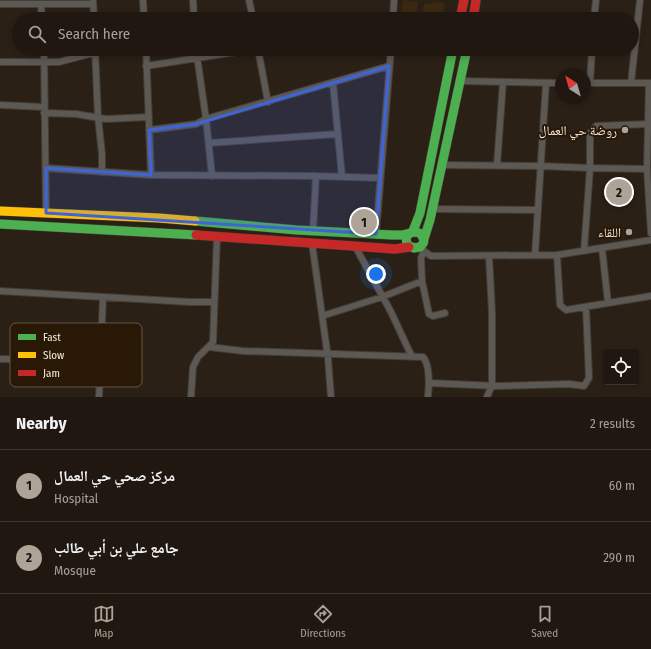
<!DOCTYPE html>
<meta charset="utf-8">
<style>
:root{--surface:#201810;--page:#282119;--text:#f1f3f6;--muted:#a2a09f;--line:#3d3730;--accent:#ada397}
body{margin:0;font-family:"Fira Sans Condensed","Noto Naskh Arabic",sans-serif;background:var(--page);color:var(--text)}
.controls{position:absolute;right:12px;bottom:12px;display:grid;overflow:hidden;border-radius:4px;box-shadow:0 2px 6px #0003}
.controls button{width:36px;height:36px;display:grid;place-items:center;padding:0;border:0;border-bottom:1px solid var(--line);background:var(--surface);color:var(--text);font:20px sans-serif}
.compass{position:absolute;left:555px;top:68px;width:36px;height:36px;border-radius:50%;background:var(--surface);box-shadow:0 2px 6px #0003;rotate:323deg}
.you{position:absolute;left:376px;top:274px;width:14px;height:14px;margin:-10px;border:3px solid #fff;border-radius:50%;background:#1a73e8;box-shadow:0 0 0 6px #1a73e833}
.badge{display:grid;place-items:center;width:26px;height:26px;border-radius:50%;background:var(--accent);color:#111;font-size:13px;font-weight:700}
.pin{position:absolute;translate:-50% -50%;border:2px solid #fff;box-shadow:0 1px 4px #0006}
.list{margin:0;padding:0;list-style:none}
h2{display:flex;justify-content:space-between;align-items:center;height:52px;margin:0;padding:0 16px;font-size:17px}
h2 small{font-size:13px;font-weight:400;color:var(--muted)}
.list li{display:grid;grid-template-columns:26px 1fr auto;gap:12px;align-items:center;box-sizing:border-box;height:72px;padding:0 16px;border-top:1px solid var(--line)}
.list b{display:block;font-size:15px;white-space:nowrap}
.list p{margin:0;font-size:13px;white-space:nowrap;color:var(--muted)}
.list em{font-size:13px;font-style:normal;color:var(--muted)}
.icon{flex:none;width:22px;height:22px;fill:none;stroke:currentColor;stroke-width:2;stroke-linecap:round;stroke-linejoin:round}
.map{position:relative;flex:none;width:651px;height:397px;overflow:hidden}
.search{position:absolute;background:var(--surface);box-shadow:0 2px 6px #0003;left:12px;right:12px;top:12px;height:44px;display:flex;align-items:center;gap:10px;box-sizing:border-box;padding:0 14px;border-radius:22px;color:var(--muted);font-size:15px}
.sheet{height:196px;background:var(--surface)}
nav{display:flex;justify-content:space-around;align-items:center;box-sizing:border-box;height:56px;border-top:1px solid var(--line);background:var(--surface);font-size:11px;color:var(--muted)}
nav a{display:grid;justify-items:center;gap:2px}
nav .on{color:var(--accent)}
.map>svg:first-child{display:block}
</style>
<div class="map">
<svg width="651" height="397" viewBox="0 0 651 397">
<rect width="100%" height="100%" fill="#2a2016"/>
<path fill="#3b2810" d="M403,0L418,2L416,19H400Z
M432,2L445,3L442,19H422L424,4H430Z"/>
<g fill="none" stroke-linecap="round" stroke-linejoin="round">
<g stroke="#453c34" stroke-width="8">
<path id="street" d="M93,0L94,19
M143,0L144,19
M193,0L194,19
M249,0L253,19
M0,4H93
M41,5L42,19
M393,19L394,0
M594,19L596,0
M44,49L46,213
M95,49L98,117L102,154V172
M146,49L151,175
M196,49L206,119L212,176
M258,49L268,102
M0,62H59L109,49
M146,66L256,49
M461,81L561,83
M333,83L342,177
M585,83H651
M590,83L592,49
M631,83L640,0
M649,83L647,169L651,233
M0,105L44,107
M44,113L76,114L106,119L149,117
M149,130L196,124L206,119L389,66
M209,143L338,134
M442,165L541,166L590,168V133L596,126L648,124
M497,165L503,82
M46,168L151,175L316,176L380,178
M432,209L538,210
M313,231L316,176
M376,234L391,49
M312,243L328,358L331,397
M355,246L391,312L412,357
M421,247L424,251L431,256L557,255L651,240
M602,248L608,303
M584,251L590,168L647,169
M535,255L546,83
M557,255L560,305L566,310L651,296
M422,281L429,314L433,316L445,313
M0,291L190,302H214
M322,316L382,297L422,281L421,258L424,251
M209,347L243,351L423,357C430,365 429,386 428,397
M0,359L100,361
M429,383L497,386L569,384L584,386L589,378L586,307
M99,397L103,297
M191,397L193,367L198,357L213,342L217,236
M487,397L492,385V313L489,256"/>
</g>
<g stroke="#453c34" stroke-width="10">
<path id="fast" d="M195,221L297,230L392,235C395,235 399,235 402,235C409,234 420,228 423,238C425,242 423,244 420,247L414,248L407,245L406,237L410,233
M0,224L196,235
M413,231L420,213L453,49
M424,239L430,220L467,49"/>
</g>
<g stroke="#453c34" stroke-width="10">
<path id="slow" d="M0,211L159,218L195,221"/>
</g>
<g stroke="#453c34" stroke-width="10">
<path id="jam" d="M460,19L464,0
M473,19L476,0
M196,235L395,249L409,247"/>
</g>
<use href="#street" stroke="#5c5854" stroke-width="6"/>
<use href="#fast" stroke="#4caf50" stroke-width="9"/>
<use href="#slow" stroke="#ffc107" stroke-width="9"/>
<use href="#jam" stroke="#c62828" stroke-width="9"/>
</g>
<path fill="#3d65d9" fill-opacity="0.2" stroke="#3d65d9" stroke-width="3" stroke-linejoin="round" d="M389,66L376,234L46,213V168L151,175L149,130L196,124Z"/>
<g fill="#ada397" stroke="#281805" stroke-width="1.5">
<circle cx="625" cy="130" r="4"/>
<circle cx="629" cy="232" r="4"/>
</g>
<g text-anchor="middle" stroke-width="4" stroke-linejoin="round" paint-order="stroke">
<g font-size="13" fill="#f4e9dd" stroke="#281805" text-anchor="end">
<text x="617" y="135">روضة حي العمال</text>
<text x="621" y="237">اللقاء</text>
</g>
</g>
<rect x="10" y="323" width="132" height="64" rx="6" fill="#281805" stroke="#655746" stroke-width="1"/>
<rect x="18" y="334" width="18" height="6" fill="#4caf50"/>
<rect x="18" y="352" width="18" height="6" fill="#ffc107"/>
<rect x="18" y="370" width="18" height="6" fill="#c62828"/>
<g font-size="11" fill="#f4e9dd">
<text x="43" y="341">Fast</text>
<text x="43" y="359">Slow</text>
<text x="43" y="377">Jam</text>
</g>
</svg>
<div class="controls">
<button><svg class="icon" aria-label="locate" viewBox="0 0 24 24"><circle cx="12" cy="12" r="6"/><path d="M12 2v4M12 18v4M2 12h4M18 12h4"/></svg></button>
</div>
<svg class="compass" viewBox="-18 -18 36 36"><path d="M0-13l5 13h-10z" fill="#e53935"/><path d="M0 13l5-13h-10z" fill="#a2a09f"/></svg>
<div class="you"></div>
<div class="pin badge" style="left:364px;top:222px">1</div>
<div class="pin badge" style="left:619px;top:192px">2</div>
<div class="search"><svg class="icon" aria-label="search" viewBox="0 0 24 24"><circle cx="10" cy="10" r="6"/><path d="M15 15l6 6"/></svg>Search here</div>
</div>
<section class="sheet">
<h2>Nearby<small>2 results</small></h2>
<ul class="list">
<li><span class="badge">1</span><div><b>مركز صحي حي العمال</b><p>Hospital</p></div><em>60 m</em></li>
<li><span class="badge">2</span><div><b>جامع علي بن أبي طالب</b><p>Mosque</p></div><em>290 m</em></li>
</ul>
</section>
<nav>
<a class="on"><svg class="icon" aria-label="map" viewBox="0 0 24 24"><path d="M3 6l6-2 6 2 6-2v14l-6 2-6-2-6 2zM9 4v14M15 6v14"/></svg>Map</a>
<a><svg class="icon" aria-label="directions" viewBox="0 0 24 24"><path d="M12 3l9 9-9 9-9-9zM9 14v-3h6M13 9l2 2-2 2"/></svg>Directions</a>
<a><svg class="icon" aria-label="saved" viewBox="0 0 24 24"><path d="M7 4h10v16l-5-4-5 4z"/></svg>Saved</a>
</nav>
